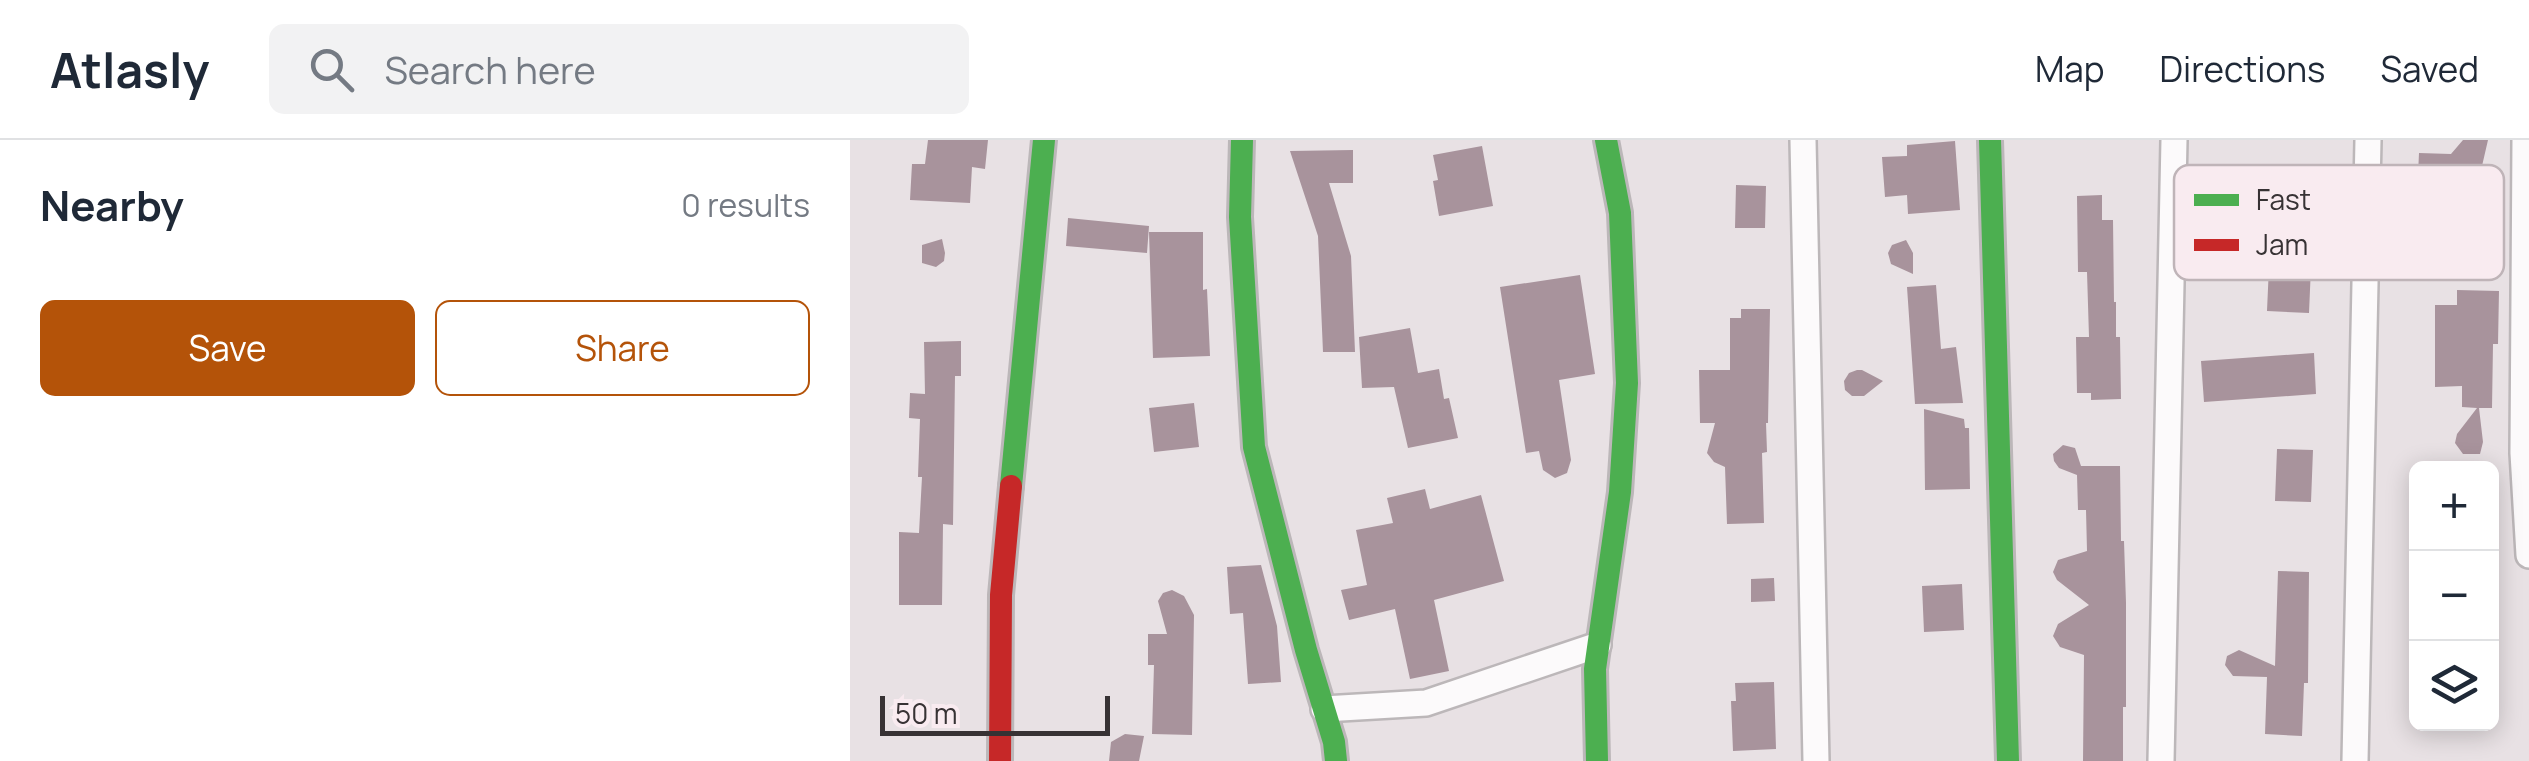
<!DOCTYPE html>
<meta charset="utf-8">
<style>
:root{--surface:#fff;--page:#f2f2f3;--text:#1f2937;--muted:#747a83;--line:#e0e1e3;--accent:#b45309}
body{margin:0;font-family:Manrope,sans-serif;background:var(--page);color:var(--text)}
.controls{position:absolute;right:30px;bottom:30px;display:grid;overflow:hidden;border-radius:15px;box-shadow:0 5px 25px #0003}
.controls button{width:90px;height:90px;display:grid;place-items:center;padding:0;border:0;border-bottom:2px solid var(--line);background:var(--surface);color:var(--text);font:50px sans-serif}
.scale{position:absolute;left:30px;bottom:25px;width:230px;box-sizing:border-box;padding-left:10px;border:5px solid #373234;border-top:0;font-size:28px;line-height:35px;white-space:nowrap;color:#373234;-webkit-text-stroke:8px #f9ebf0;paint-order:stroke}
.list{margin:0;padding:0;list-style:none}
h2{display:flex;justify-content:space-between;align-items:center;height:130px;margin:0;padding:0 40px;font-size:42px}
h2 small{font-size:32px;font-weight:400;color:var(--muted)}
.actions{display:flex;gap:20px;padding:30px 40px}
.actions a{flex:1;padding:22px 0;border:2px solid var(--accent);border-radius:15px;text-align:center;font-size:35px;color:var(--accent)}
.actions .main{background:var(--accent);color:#fff}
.icon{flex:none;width:55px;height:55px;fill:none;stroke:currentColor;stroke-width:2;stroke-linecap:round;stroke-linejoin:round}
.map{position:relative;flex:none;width:1679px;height:621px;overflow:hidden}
header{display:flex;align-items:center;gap:60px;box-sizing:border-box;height:140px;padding:0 50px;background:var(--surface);border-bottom:2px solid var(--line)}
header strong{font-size:48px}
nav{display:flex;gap:55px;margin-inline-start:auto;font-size:35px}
.search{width:700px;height:90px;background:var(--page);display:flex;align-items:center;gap:25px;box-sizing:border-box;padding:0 35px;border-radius:15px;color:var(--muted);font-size:38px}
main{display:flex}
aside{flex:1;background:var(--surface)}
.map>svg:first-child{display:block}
</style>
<header>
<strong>Atlasly</strong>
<div class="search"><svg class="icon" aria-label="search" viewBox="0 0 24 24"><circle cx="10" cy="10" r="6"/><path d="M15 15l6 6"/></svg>Search here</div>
<nav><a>Map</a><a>Directions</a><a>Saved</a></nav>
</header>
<main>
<aside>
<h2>Nearby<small>0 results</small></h2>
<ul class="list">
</ul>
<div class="actions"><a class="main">Save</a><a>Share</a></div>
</aside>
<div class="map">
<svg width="1679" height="621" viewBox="0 0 1679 621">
<rect width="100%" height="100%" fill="#e8e1e4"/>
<path fill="#a8939c" d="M78,0H138L135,29L122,27L120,63L60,60L62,24H75Z
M1613,0H1638L1629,39H1651L1650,83L1606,82V57H1567L1569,13L1601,14Z
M1105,1L1110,70L1058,74L1057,55L1035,57L1032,17L1057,16V5Z
M632,6L643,66L589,76L583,41L588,40L583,15Z
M503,10V43H479L501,116L505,212H473L468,96L440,11Z
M886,45L916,46L915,88H885Z
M1351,54L1464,57L1459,173L1417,171L1420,104L1351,103Z
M1252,55V80H1263L1264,162H1266V197H1270L1271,259L1241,260V253H1227L1226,197H1239L1237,132H1228L1227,56Z
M218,78L299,86L297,113L216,106Z
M299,92H353V150L357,149L360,216L303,218Z
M92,99L95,113L94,121L86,127L72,123V105Z
M1056,100L1063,113V134L1041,124L1038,113L1042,105Z
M730,135L745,234L709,240L721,320L717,333L705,338L693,330L689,311L676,313L650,147Z
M1086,145L1091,209L1106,207L1113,263L1065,264L1057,147Z
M1607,150L1649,151L1648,204H1643L1642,268H1629L1633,302L1630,314H1613L1605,303L1607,294L1627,268L1612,267V246L1585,247V165H1607Z
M891,169H920L918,283H916L917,312L912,313L914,383L877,384L875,327L864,322L857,313L865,283H850L849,230H880V178H891Z
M560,188L568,233L589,229L594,259L599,258L608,298L558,308L544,247L512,248L509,197Z
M111,201V236H105L103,385L93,384L92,465H49V392L69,393L72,337H68L70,279L59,278L60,253L75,254L74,202Z
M1464,213L1466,254L1354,262L1351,221Z
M1007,230H1012L1033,241L1014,256H1002L995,250L994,241L999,233Z
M344,263L349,307L304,312L299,268Z
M1074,269L1114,279L1115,288H1119L1120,349L1075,350Z
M1213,305L1225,308L1231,326H1270L1271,401H1274L1276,463V567H1273V621H1233L1234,515L1210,507L1203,496L1208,484L1239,465L1207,440L1203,432L1208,420L1237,411L1236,370H1228L1227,335L1209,328L1204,321L1203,314Z
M1427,309L1463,310L1461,362L1425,361Z
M575,349L580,369L631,355L654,441L584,460L599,531L560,539L545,469L499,480L491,450L517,445L506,390L543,383L537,358Z
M411,425L427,486L431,542L398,544L393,473L380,474L377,427Z
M1428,431L1459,432L1458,543H1454L1452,596L1415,594L1417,537L1383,536L1375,525L1377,516L1389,510L1425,526Z
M924,438L925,461L901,462V439Z
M1112,444L1114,490L1074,492L1072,446Z
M322,450L334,456L344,475L342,595L302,594L304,525H298V494H317L308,461L313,453Z
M924,542L926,609L883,611L881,561H886L885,543Z
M275,594L294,596L289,621H259L261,602Z"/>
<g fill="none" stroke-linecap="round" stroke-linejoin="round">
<g stroke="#bcb7b9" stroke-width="30">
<path id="street" d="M953,0L966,621
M1675,0L1673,313L1679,415
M474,569L576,563L748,505
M1311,621L1324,0
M1505,621L1518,0"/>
</g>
<g stroke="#bcb7b9" stroke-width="28">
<path id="fast" d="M392,0L390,77L404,307L456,510L484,602L486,621
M1140,0L1158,621
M161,346L194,0
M747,621L745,529L770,352L777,243L770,73L756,0"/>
</g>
<g stroke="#bcb7b9" stroke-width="28">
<path id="jam" d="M150,621L151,455L161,346"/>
</g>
<use href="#street" stroke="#fcfafb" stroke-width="25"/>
<use href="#fast" stroke="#4caf50" stroke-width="22"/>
<use href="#jam" stroke="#c62828" stroke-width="22"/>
</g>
<rect x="1324" y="25" width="330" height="115" rx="15" fill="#f9ebf0" stroke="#bfb4b8" stroke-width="2.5"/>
<rect x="1344" y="54" width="45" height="12" fill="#4caf50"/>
<rect x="1344" y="99" width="45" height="12" fill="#c62828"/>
<g font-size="28" fill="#373234">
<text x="1406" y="70">Fast</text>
<text x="1406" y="115">Jam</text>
</g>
</svg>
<div class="controls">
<button>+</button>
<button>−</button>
<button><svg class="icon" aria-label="layers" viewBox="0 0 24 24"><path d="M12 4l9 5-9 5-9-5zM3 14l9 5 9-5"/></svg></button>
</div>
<div class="scale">50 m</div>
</div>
</main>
